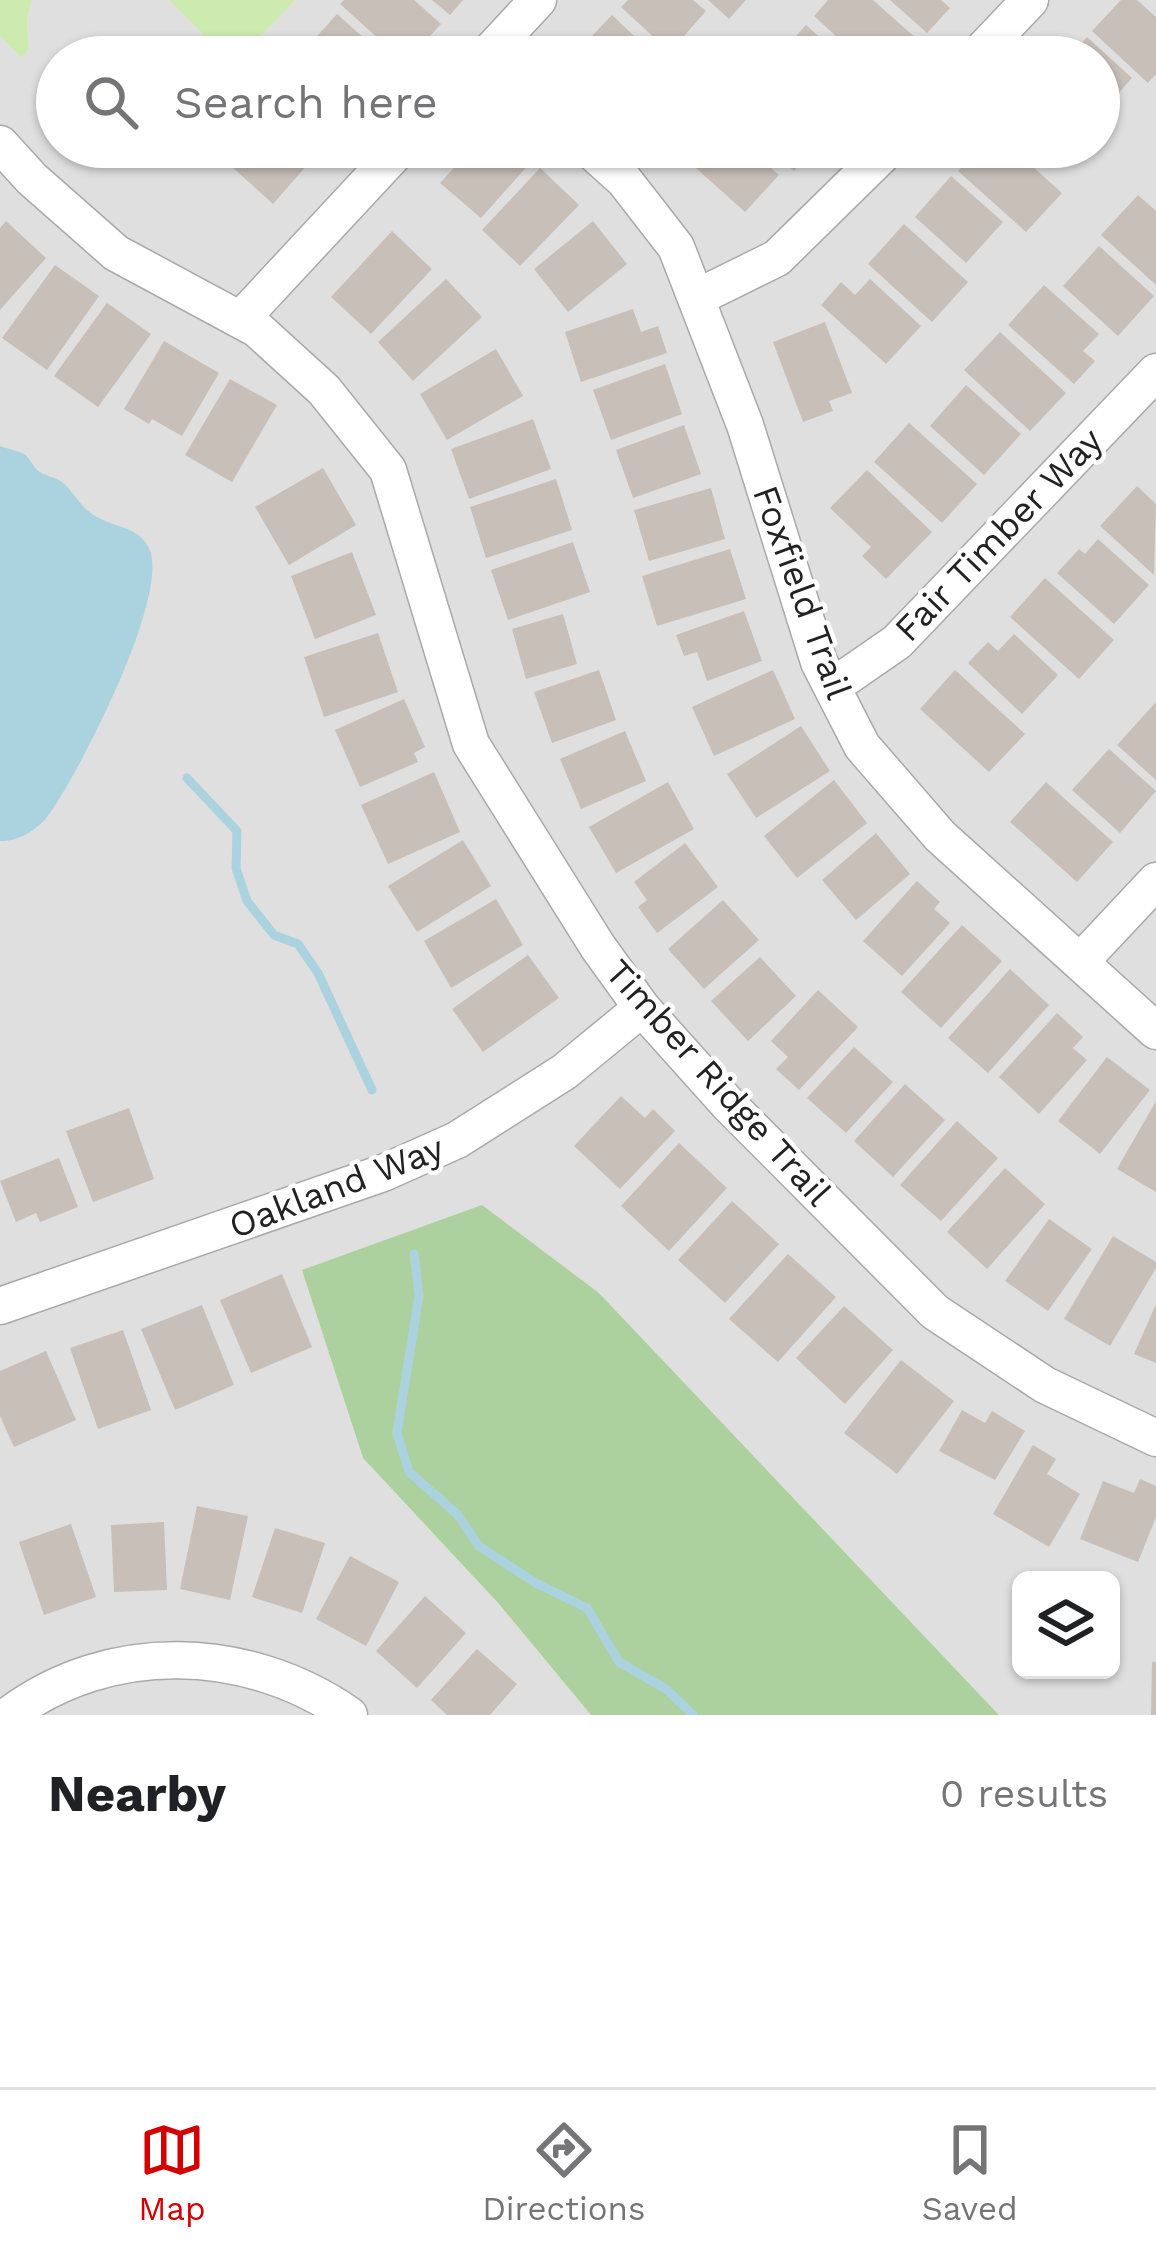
<!DOCTYPE html>
<style>
:root{--surface:#fff;--page:#f2f2f2;--text:#202124;--muted:#757577;--line:#e0e0e0;--accent:#d40000}
body{margin:0;font-family:"Work Sans",sans-serif;background:var(--page);color:var(--text)}
.controls{position:absolute;right:36px;bottom:36px;display:grid;overflow:hidden;border-radius:18px;box-shadow:0 3px 9px #0004}
.controls button{width:108px;height:108px;display:grid;place-items:center;padding:0;border:0;border-bottom:3px solid var(--line);background:var(--surface);color:var(--text);font:60px sans-serif}
.list{margin:0;padding:0;list-style:none}
h2{display:flex;justify-content:space-between;align-items:center;height:156px;margin:0;padding:0 48px;font-size:51px}
h2 small{font-size:39px;font-weight:400;color:var(--muted)}
.icon{flex:none;width:66px;height:66px;fill:none;stroke:currentColor;stroke-width:2;stroke-linecap:round;stroke-linejoin:round}
.map{position:relative;flex:none;width:1156px;height:1715px;overflow:hidden}
.search{position:absolute;background:var(--surface);box-shadow:0 3px 9px #0004;left:36px;right:36px;top:36px;height:132px;display:flex;align-items:center;gap:30px;box-sizing:border-box;padding:0 42px;border-radius:66px;color:var(--muted);font-size:45px}
.sheet{height:372px;background:var(--surface)}
nav{display:flex;justify-content:space-around;align-items:center;box-sizing:border-box;height:168px;border-top:3px solid var(--line);background:var(--surface);font-size:33px;color:var(--muted)}
nav a{display:grid;justify-items:center;gap:6px}
nav .on{color:var(--accent)}
.map>svg:first-child{display:block}
</style>
<div class="map">
<svg width="1156" height="1715" viewBox="0 0 1156 1715">
<rect width="100%" height="100%" fill="#f2efe9"/>
<path fill="#e0dfdf" fill-rule="evenodd" d="M32,0H169L225,57H57V147H1099V57H241L296,0H1156V1715H999L599,1293L303,1271L363,1458L498,1603L591,1715H0V36L20,57L29,49L27,20ZM1021,1580H1111V1670H1021Z"/>
<path fill="#cdebb0" d="M0,0H32L27,20L29,49L21,58L0,36Z
M169,0H296L241,57H225Z"/>
<path fill="#add19e" d="M482,1205L599,1293L999,1715H591L498,1603L363,1458L302,1270Z"/>
<path fill="#aad3df" d="M0,446C7,449 20,451 26,455C27,456 36,469 37,470C44,476 55,477 62,482C77,494 78,508 101,519C118,528 137,527 148,546C174,590 78,776 47,817C37,830 17,842 0,841Z"/>
<g fill="none" stroke-linecap="round" stroke-linejoin="round">
<path stroke="#aad3df" stroke-width="9" d="M187,778L237,831L236,868L247,901L274,935L298,944L318,973L372,1090
M414,1254L419,1295L397,1433L409,1472L457,1514L479,1546L536,1583L587,1608L619,1662L666,1689L693,1715"/>
</g>
<path fill="#c7bfb8" d="M344,0H414L441,24L411,57H399L340,4Z
M432,0H463L450,15Z
M628,0H693L706,11L670,52L621,7Z
M708,0H746L729,19Z
M828,0H873L918,40L903,57H859L814,16Z
M890,0H941L950,8L927,33Z
M1121,0H1137L1156,17V74L1148,83L1092,31Z
M337,14L385,57L301,54Z
M612,15L656,57L575,54Z
M806,25L841,57H777Z
M1087,37L1132,78L1108,105L1113,111L1099,127V57H1069Z
M210,147H287L307,165L273,204Z
M473,147H515L531,162L481,218L440,183Z
M683,147H748L779,175L745,212L678,152Z
M767,147H816L794,171Z
M980,147H1011L1062,193L1026,232L958,171Z
M1031,147H1068L1051,166Z
M540,168L579,205L520,266L482,230Z
M951,176L1003,222L966,263L915,217Z
M1138,195L1156,211V285L1101,235Z
M6,221L46,258L0,310V228Z
M593,221L627,264L568,312L534,269Z
M904,224L968,282L932,322L868,264Z
M392,231L432,269L371,334L331,297Z
M1099,246L1154,296L1118,336L1063,286Z
M55,265L99,296L47,370L2,338Z
M446,279L482,317L413,381L378,342Z
M870,279L921,326L886,364L821,305L841,282L855,295Z
M1044,285L1099,334L1083,351L1095,361L1074,384L1008,325Z
M107,303L151,334L98,407L54,376Z
M633,309L641,332L658,326L667,353L581,382L565,332Z
M825,322L852,393L829,401L833,411L803,422L773,342Z
M1000,332L1066,393L1030,431L964,370Z
M164,341L219,373L182,436L152,419L149,424L124,409Z
M496,349L523,396L447,440L420,394Z
M665,364L682,414L611,440L593,390Z
M230,379L277,405L232,482L185,455Z
M966,385L1021,434L984,475L930,426Z
M533,419L551,469L469,499L451,449Z
M909,423L977,484L942,523L874,462Z
M684,425L701,474L633,498L616,450Z
M323,468L356,525L289,565L255,507Z
M867,470L932,532L886,579L862,556L871,547L830,508Z
M556,479L572,530L486,558L470,507Z
M1137,486L1156,504L1154,575L1100,526Z
M711,488L725,539L649,561L634,510Z
M1098,539L1149,585L1114,624L1057,573L1079,549L1085,554Z
M573,542L590,592L508,620L491,570Z
M730,549L746,599L657,626L642,576Z
M352,552L376,615L315,639L291,576Z
M1045,578L1114,640L1079,679L1010,617Z
M744,611L762,661L707,681L697,652L684,656L676,635Z
M563,614L577,664L526,679L512,629Z
M378,633L398,692L324,717L304,657Z
M1014,634L1058,675L1022,714L968,663L988,642L998,651Z
M599,670L616,720L552,743L534,692Z
M773,670L795,719L714,756L692,707Z
M955,670L1025,734L989,772L920,709Z
M404,699L425,747L414,753L418,762L360,787L335,730Z
M1156,702V780L1117,745Z
M801,726L830,771L756,818L727,774Z
M625,731L646,781L581,809L560,759Z
M1109,749L1156,791L1120,833L1072,790Z
M434,772L460,832L388,864L361,805Z
M834,780L867,823L797,878L764,836Z
M668,782L694,829L616,873L589,827Z
M1046,782L1113,842L1077,882L1010,822Z
M876,833L910,874L856,920L822,880Z
M463,840L491,886L417,932L388,886Z
M685,843L718,887L657,933L638,907L647,900L634,882Z
M917,881L940,902L934,909L950,923L902,976L863,941Z
M496,899L523,945L451,988L424,941Z
M723,900L759,940L704,989L668,949Z
M962,925L1002,961L941,1028L901,992Z
M528,955L559,998L483,1052L452,1009Z
M760,957L796,996L748,1041L711,1001Z
M1010,969L1049,1005L988,1073L948,1038Z
M818,990L858,1027L799,1090L776,1069L788,1057L771,1041Z
M1057,1013L1083,1037L1073,1048L1087,1060L1039,1114L999,1077Z
M854,1047L893,1082L846,1133L807,1098Z
M1107,1057L1150,1090L1100,1154L1058,1121Z
M905,1084L945,1120L893,1177L854,1141Z
M621,1096L645,1118L653,1109L675,1131L620,1189L574,1146Z
M1156,1101V1192L1117,1169Z
M129,1108L154,1179L93,1202L66,1131Z
M957,1121L998,1158L941,1221L900,1185Z
M679,1143L727,1188L669,1251L621,1206Z
M59,1158L78,1207L40,1222L36,1213L16,1222L0,1181Z
M1005,1168L1045,1204L987,1269L947,1232Z
M732,1201L779,1244L725,1303L678,1260Z
M1049,1219L1092,1249L1048,1311L1005,1281Z
M1113,1236L1156,1262V1268L1110,1346L1064,1319Z
M788,1254L836,1297L778,1362L729,1319Z
M282,1274L312,1347L251,1373L220,1300Z
M1156,1304V1363L1134,1354Z
M202,1305L234,1385L175,1410L141,1329Z
M844,1306L893,1350L845,1404L796,1358Z
M123,1330L151,1410L98,1429L70,1348Z
M46,1351L76,1420L14,1447L0,1416V1371Z
M901,1360L954,1401L897,1474L844,1433Z
M962,1410L985,1423L992,1411L1025,1431L995,1480L939,1451Z
M1033,1445L1056,1459L1047,1474L1080,1494L1049,1547L993,1514Z
M1140,1479L1156,1486V1517L1138,1562L1080,1539L1103,1481L1134,1493Z
M197,1506L248,1516L230,1600L180,1589Z
M164,1522L167,1590L114,1592L111,1525Z
M71,1524L96,1597L44,1615L19,1542Z
M275,1528L325,1543L302,1613L252,1597Z
M350,1556L399,1582L366,1646L316,1619Z
M425,1596L466,1633L417,1688L376,1651Z
M477,1649L517,1684L490,1715H447L431,1700Z
M1152,1662H1156V1715H1151Z"/>
<g fill="none" stroke-linecap="round" stroke-linejoin="round">
<g stroke="#a9a9a9" stroke-width="39">
<path id="minor" d="M485,57L538,0
M976,57L1030,0
M0,144L32,179L116,253L257,329L324,390L388,470L471,744L598,947L642,1008L728,1104L935,1312L1045,1385L1156,1438
M587,147L624,180L676,247L745,425L819,662L862,746L940,836L1156,1031
M696,298L777,258L890,147
M240,320L401,147
M832,687L897,642L1156,372
M1080,962L1156,881
M0,1306L383,1173L457,1140L564,1072L642,1008
M9,1715C109,1640 247,1644 349,1715"/>
</g>
<use href="#minor" stroke="#fff" stroke-width="36"/>
</g>
<g text-anchor="middle" stroke-width="9" stroke-linejoin="round" paint-order="stroke">
<g font-size="36" fill="#222" stroke="#fff">
<text transform="translate(998 534) rotate(-46)" y="13">Fair Timber Way</text>
<text transform="translate(803 592) rotate(70)" y="13">Foxfield Trail</text>
<text transform="translate(719 1082) rotate(48)" y="13">Timber Ridge Trail</text>
<text transform="translate(336 1186) rotate(-21)" y="13">Oakland Way</text>
</g>
</g>
</svg>
<div class="controls">
<button><svg class="icon" aria-label="layers" viewBox="0 0 24 24"><path d="M12 4l9 5-9 5-9-5zM3 14l9 5 9-5"/></svg></button>
</div>
<div class="search"><svg class="icon" aria-label="search" viewBox="0 0 24 24"><circle cx="10" cy="10" r="6"/><path d="M15 15l6 6"/></svg>Search here</div>
</div>
<section class="sheet">
<h2>Nearby<small>0 results</small></h2>
<ul class="list">
</ul>
</section>
<nav>
<a class="on"><svg class="icon" aria-label="map" viewBox="0 0 24 24"><path d="M3 6l6-2 6 2 6-2v14l-6 2-6-2-6 2zM9 4v14M15 6v14"/></svg>Map</a>
<a><svg class="icon" aria-label="directions" viewBox="0 0 24 24"><path d="M12 3l9 9-9 9-9-9zM9 14v-3h6M13 9l2 2-2 2"/></svg>Directions</a>
<a><svg class="icon" aria-label="saved" viewBox="0 0 24 24"><path d="M7 4h10v16l-5-4-5 4z"/></svg>Saved</a>
</nav>
